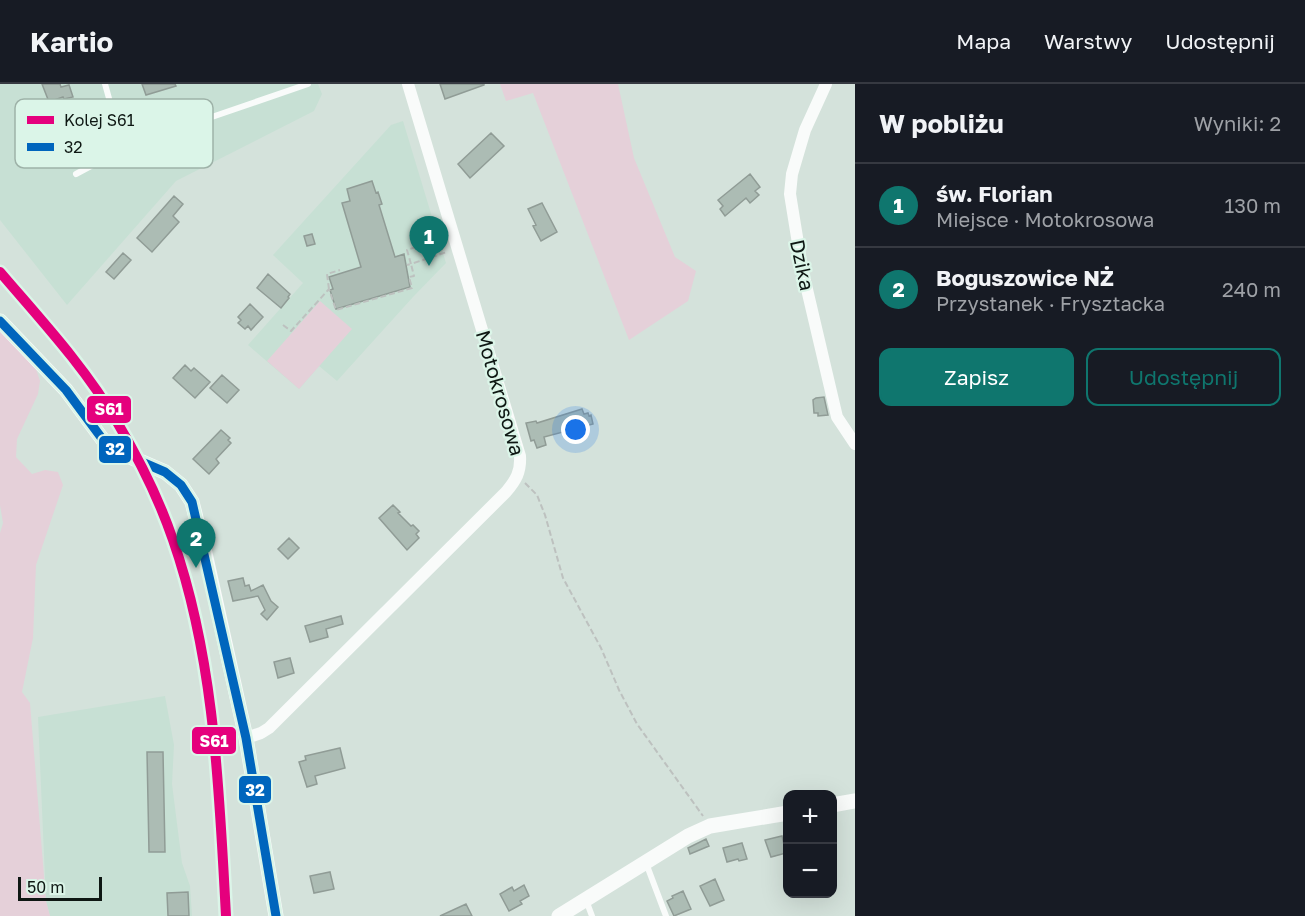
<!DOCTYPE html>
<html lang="pl">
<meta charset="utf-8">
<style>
:root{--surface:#171b24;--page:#20242c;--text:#f1f3f6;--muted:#9ea1a6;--line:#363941;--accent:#0f766e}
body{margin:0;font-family:"Golos Text",sans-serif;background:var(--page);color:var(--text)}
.controls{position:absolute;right:18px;bottom:18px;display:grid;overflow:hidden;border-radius:12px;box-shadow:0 6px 24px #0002}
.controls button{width:54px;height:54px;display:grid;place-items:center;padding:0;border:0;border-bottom:2px solid var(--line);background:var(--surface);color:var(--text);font:30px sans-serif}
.scale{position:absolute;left:18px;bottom:15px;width:84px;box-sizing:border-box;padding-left:6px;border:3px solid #0e1713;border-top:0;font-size:16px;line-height:21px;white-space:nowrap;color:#0e1713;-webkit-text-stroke:4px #dbf5e8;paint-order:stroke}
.you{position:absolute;left:576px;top:346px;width:21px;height:21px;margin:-15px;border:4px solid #fff;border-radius:50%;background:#1a73e8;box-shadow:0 0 0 9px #1a73e833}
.badge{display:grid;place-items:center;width:39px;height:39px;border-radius:50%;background:var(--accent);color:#fff;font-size:20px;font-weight:700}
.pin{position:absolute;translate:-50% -50px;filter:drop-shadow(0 2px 3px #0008)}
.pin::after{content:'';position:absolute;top:32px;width:21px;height:18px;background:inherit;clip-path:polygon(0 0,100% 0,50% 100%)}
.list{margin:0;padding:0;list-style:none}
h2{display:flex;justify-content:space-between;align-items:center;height:78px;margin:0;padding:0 24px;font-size:26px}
h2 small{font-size:20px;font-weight:400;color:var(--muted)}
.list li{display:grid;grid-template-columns:39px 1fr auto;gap:18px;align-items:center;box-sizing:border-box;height:84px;padding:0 24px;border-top:2px solid var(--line)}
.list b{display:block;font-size:22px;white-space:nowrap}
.list p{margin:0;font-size:20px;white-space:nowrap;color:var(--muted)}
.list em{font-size:20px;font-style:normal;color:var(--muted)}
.actions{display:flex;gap:12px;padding:18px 24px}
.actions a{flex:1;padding:14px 0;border:2px solid var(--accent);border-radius:12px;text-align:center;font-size:21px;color:var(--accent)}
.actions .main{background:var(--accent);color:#fff}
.map{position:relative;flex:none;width:855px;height:832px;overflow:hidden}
header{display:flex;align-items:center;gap:36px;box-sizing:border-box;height:84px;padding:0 30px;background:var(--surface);border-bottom:2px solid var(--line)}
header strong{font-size:28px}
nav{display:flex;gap:33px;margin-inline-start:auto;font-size:21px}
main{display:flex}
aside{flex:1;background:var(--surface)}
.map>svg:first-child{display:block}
</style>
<header>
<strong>Kartio</strong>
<nav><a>Mapa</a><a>Warstwy</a><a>Udostępnij</a></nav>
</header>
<main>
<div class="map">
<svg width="855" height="832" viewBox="0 0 855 832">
<rect width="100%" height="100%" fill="#d4e2db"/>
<path fill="#c7e0d4" d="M0,0H318L322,10L314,27L176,97L67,221L0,136Z
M403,37L446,179L413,213L337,297L319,282L299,305L248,261L303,199L273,171L391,41Z
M165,612L174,661L172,700L182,779L190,802L192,832H50L46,817L38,633Z"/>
<path fill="#e5d0d9" d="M500,0H618L634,74L675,173L696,187L688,217L629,256L533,9L506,17Z
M320,217L352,245L299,305L267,277Z
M0,247L35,282L40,297L38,310L17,355L16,373L32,390L45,386L58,388L63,401L36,481L33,554L22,608L30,619L46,817L50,832H0V449L3,439L0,421Z"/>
<path fill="#acbcb4" stroke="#909c96" stroke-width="1.5" d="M42,0H60L61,3L69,1L73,13L64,15L63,13L49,18Z
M142,0H175L176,2L146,11Z
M440,0H484V1L445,15Z
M491,49L504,62L470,94L458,80Z
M750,90L760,103L755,107L759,111L750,119L746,114L725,132L720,125L723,122L718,116Z
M372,97L376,109L378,108L382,120L379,121L395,173L404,170L410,203L336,225L330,206L333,205L329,193L361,183L342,119L350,117L347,105Z
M174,112L183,120L173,132L179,138L152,168L137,154Z
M542,119L557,148L541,157L533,142L536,141L528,125Z
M312,150L315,160L307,162L304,152Z
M123,169L131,176L114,195L106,188Z
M268,190L290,210L288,213L289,214L281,224L257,204Z
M250,220L263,233L251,246L248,242L245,245L238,239L241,236L238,233Z
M185,281L191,287L194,284L210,298L195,314L173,294Z
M222,291L239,306L227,319L210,304Z
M824,313L828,331L818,332V329H814L813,316L816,314Z
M582,325L584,330L588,329L589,332L591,331L593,340L544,353L546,361L537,364L534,356L531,357L526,339L536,337L537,339Z
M221,346L230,354L228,356L231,359L216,375L219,379L209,390L193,375Z
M393,421L400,428L398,429L411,442L413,441L419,447L416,450L419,454L407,466L379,434Z
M289,454L299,464L288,475L278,465Z
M243,494L245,502L249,501L251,507L263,501L271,517L278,523L267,536L261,530L265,526L258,512L233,517L228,497Z
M341,532L343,540L326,545L328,553L310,558L305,542Z
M290,574L294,589L278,594L274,578Z
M340,664L345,684L315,692L317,700L307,703L299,678L306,676L305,672Z
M147,668H163L165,768H149Z
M782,752L786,769L771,773L765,756Z
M706,755L709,762L690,770L688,764Z
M742,759L747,775L739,777L738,775L727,778L723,764Z
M330,788L334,805L314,809L310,792Z
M715,795L724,816L710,822L700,802Z
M524,801L529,812L520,817L522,820L509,827L500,810L512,803L514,807Z
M683,807L691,825L674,832L667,817L673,814L672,812Z
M188,808L189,832H168L167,809Z
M466,820L472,832H440Z"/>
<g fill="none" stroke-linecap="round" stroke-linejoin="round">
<path stroke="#bdc1bf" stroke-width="2" stroke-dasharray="6 3" stroke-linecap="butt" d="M416,163L407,166L411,180L447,168
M329,205L327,190L340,186
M283,241L291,247L329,205L336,226L412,204L409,193L414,192L411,180L407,181
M525,399L537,411L545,431L563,494L601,564L619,606L637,640L703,732"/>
<path stroke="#f9fbfa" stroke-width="6" d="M105,0L110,18L130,61
M76,90L130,61L308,0
M646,779L666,832
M586,816L592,832"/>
<path stroke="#f9fbfa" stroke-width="12" d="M826,0L805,46L792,90L790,110L802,184L837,333L855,360
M246,654L261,649L269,644L506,408C516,396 521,388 520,372L408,0"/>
<path stroke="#f9fbfa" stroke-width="15" d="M0,237L66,306L106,360L121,369L165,388L181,401L192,418L205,469L246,654L276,832
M832,721L855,717
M559,832L688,752L710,742L788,729"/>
<g stroke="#dbf5e8" stroke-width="14">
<path id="bus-1" d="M0,237L66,306L106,360L121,369L165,388L181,401L192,418L246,654L276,832"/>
</g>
<use href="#bus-1" stroke="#0065bd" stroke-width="9"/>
<g stroke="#dbf5e8" stroke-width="15">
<path id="rail-1" d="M0,188C41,236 85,283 117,338C139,375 159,415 173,456C215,576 219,706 226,832"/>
</g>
<use href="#rail-1" stroke="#e5007d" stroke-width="10"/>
</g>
<g text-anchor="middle" stroke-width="4.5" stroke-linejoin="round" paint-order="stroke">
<g font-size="20" fill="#0e1713" stroke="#dbf5e8">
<text transform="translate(802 181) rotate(78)" y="7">Dzika</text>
<text transform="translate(500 309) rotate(74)" y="7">Motokrosowa</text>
</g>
</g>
<rect x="15" y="15" width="198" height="69" rx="9" fill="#dbf5e8" stroke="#9eb2a8" stroke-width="1.5"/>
<rect x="27" y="32" width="27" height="8" fill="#e5007d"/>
<rect x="27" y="59" width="27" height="8" fill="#0065bd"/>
<g font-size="16" fill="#0e1713">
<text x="64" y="42">Kolej S61</text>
<text x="64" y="69">32</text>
</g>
<g stroke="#dbf5e8" stroke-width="2">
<rect x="86" y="311" width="46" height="29" rx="6" fill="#e5007d"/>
<rect x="98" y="351" width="34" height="29" rx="6" fill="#0065bd"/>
<rect x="191" y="642" width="46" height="29" rx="6" fill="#e5007d"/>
<rect x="238" y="691" width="34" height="29" rx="6" fill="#0065bd"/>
</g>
<g font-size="16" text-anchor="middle" font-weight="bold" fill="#fff">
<text x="109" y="331">S61</text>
<text x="115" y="371">32</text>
<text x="214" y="663">S61</text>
<text x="255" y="712">32</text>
</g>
</svg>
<div class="controls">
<button>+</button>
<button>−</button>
</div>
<div class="scale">50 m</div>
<div class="you"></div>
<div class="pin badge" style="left:429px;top:182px">1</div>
<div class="pin badge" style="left:196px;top:484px">2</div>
</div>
<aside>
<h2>W pobliżu<small>Wyniki: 2</small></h2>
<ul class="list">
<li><span class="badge">1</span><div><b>św. Florian</b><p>Miejsce · Motokrosowa</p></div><em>130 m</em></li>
<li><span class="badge">2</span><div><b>Boguszowice NŻ</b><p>Przystanek · Frysztacka</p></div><em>240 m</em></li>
</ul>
<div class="actions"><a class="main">Zapisz</a><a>Udostępnij</a></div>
</aside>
</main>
